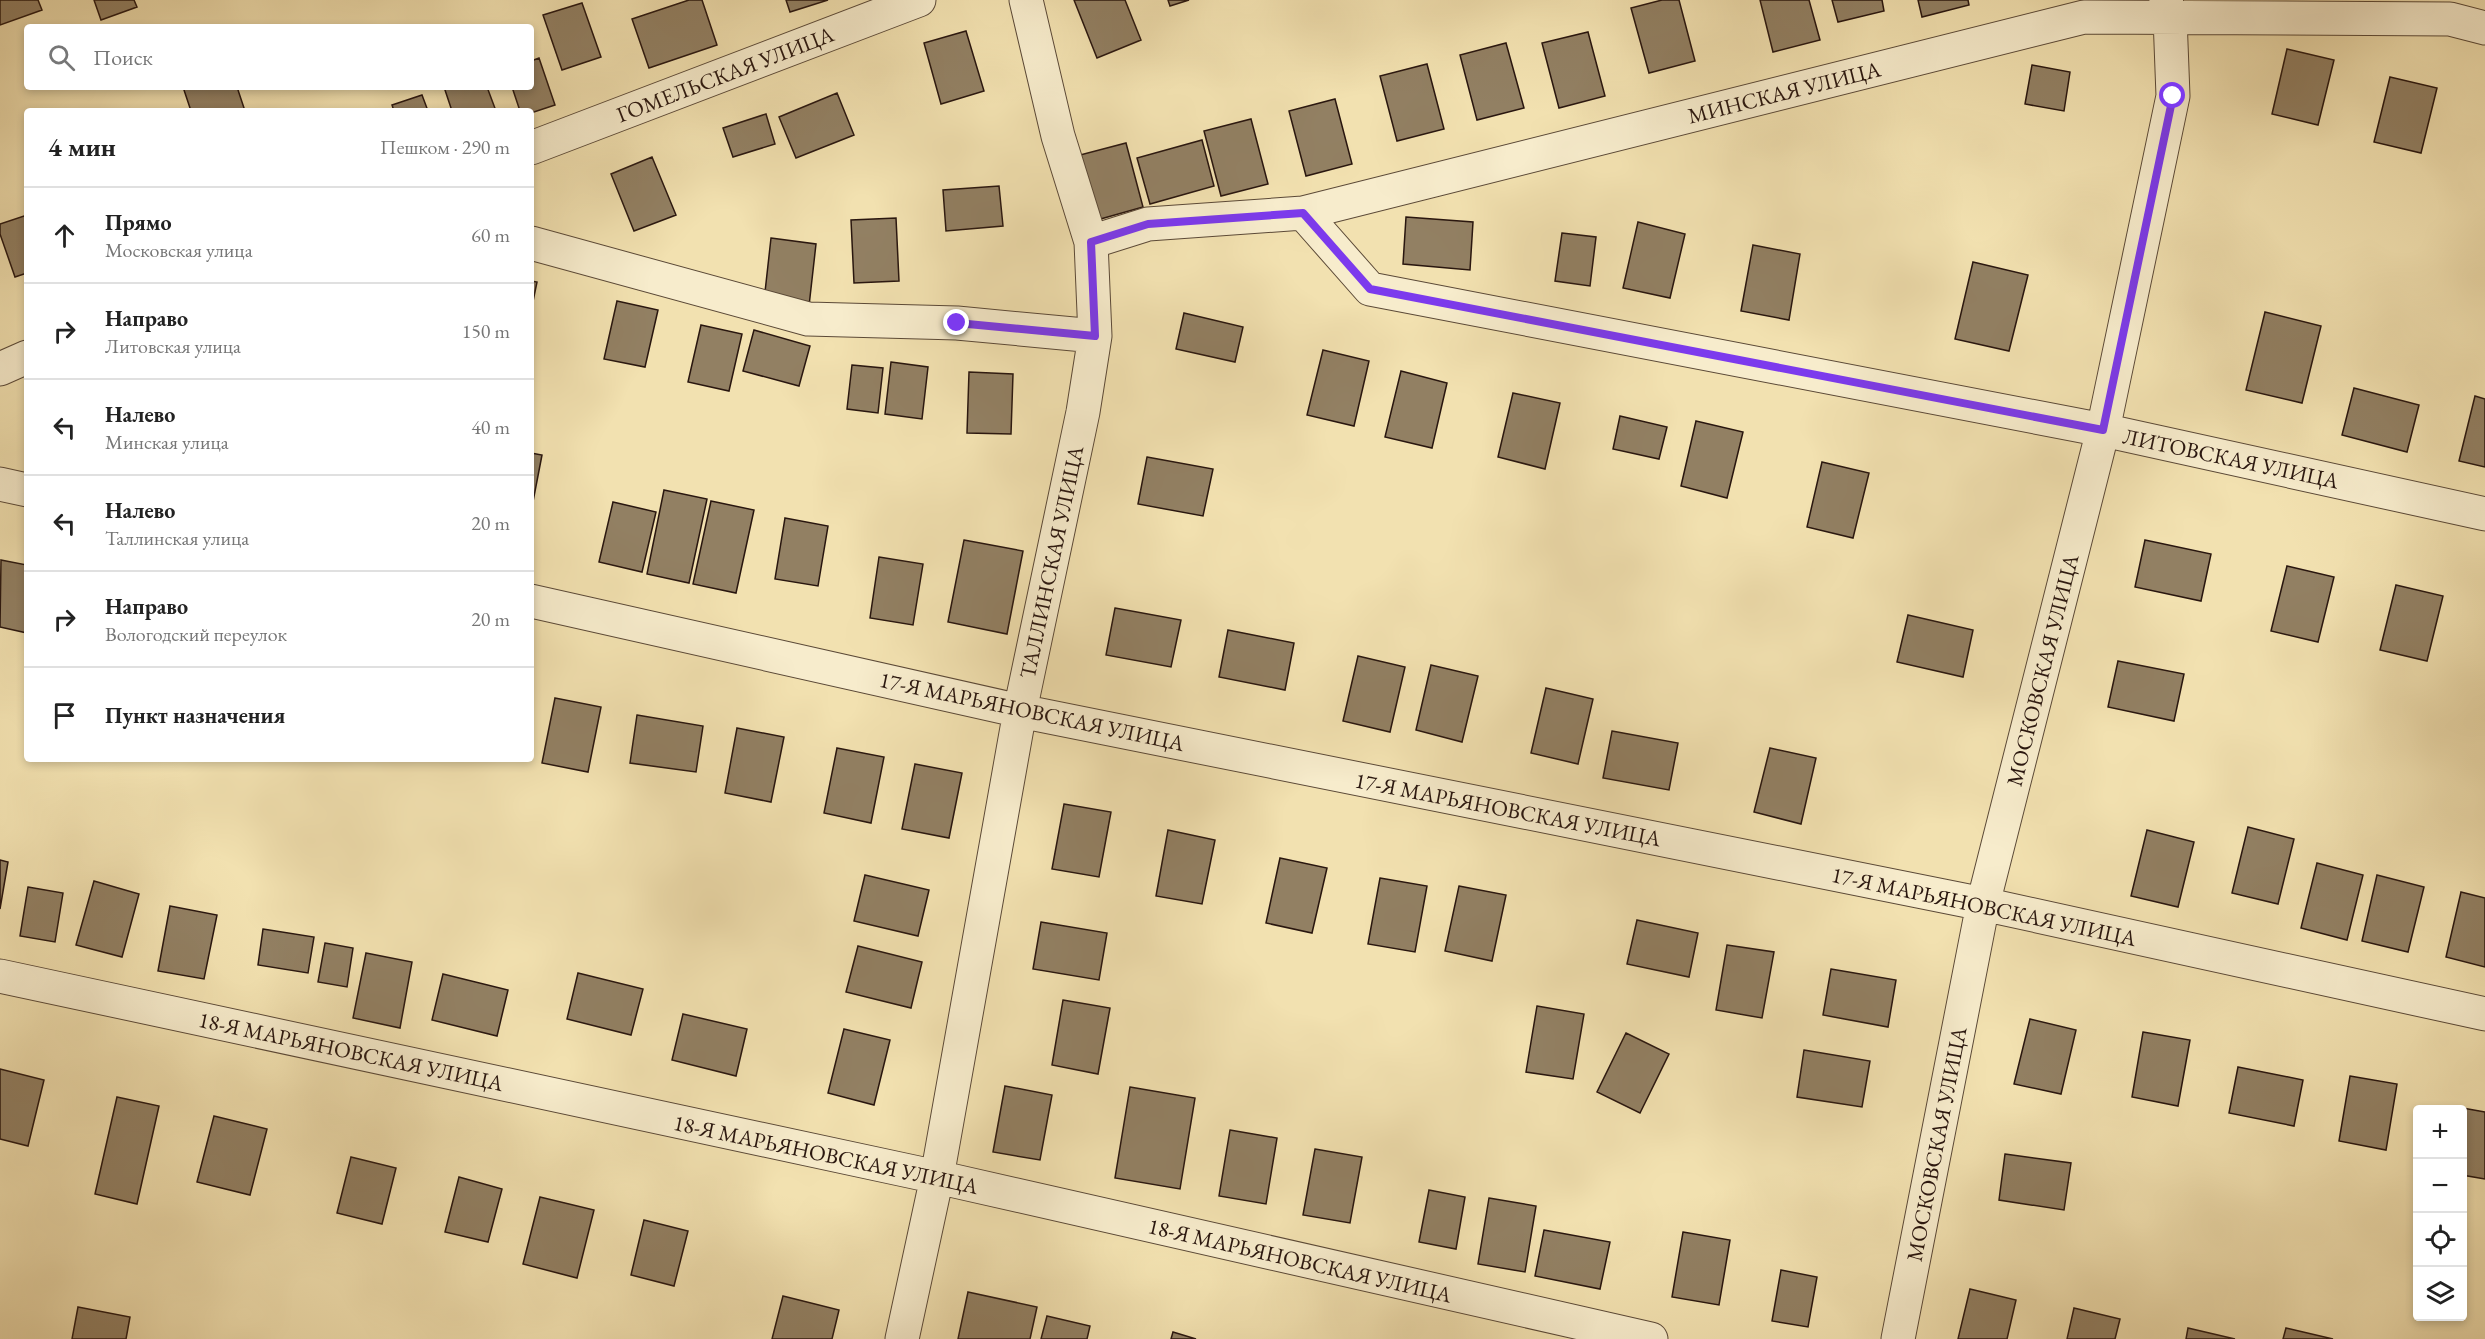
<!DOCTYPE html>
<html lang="ru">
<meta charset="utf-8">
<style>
:root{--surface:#fff;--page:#f2f2f2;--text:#222;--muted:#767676;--line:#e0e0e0}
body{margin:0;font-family:"EB Garamond",serif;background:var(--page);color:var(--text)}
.controls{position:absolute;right:18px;bottom:18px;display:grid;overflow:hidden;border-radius:6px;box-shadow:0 3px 9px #0003}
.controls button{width:54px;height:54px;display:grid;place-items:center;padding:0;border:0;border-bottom:2px solid var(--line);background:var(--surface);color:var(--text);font:30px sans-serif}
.stop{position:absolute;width:18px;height:18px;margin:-14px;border:4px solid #7c3aed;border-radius:50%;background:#fff}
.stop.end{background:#7c3aed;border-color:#fff;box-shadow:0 2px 6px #0008}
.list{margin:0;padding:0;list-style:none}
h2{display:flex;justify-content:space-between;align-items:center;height:78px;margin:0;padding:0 24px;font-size:26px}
h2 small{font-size:20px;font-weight:400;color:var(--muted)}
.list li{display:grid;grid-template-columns:39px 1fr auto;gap:18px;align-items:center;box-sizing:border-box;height:96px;padding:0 24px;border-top:2px solid var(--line)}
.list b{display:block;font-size:22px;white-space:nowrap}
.list p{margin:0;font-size:20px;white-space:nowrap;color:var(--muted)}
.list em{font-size:20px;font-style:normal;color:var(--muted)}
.icon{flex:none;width:33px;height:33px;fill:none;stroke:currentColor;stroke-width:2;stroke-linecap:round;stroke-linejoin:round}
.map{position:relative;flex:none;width:2485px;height:1339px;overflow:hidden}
.search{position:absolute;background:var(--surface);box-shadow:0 3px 9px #0003;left:24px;top:24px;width:510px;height:66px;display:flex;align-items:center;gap:15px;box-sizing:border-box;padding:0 21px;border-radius:6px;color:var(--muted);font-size:22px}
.panel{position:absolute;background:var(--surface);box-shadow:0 3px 9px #0003;left:24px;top:108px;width:510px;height:654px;border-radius:6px}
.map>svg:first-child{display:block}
</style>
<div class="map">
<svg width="2485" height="1339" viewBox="0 0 2485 1339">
<rect width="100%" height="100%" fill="#f2e1b0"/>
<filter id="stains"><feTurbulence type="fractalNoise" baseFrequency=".00333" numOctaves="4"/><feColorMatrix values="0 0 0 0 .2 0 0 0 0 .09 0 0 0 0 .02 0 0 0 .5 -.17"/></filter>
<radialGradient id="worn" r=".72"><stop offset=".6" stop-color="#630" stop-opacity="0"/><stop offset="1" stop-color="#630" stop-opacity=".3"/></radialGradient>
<path fill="#928063" stroke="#29160f" stroke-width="1.5" d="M0,0H38L42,10L0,25Z
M94,0H134L137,7L101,20Z
M689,0H702L717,45L649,68L632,19Z
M786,0H828L790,12Z
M1074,0H1125L1141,40L1097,58Z
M1168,0H1189L1170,6Z
M1662,0H1679L1695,61L1649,73L1631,8Z
M1760,0H1809L1820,40L1773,52Z
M1832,0H1882L1884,11L1838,22Z
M1918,0H1968L1969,5L1922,17Z
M582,3L601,57L562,70L543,15Z
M966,31L984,91L941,104L924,43Z
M1588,32L1605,96L1559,108L1542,43Z
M1506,43L1524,108L1477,120L1460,55Z
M2287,49L2334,60L2318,125L2272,114Z
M539,58L555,105L531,113V111H520L512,87H531V61Z
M1427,64L1444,129L1397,141L1380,76Z
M2032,65L2070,72L2064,111L2025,104Z
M2390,77L2437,88L2421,153L2374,142Z
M183,87H237L245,111H191Z
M444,87H487L496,111H452Z
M837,93L854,135L796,158L779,117Z
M422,95L428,111H394L392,105Z
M1335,99L1352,164L1306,176L1289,111Z
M766,114L775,144L733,157L723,128Z
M1251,119L1268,184L1221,196L1204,131Z
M1202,140L1214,186L1150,204L1137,158Z
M1126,143L1143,207L1097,220L1080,155Z
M652,157L676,215L634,231L611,174Z
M999,186L1003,226L946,231L943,190Z
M27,215V273L15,277L0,234V224Z
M1406,217L1473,222L1470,270L1403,264Z
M896,218L899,281L854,283L851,220Z
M1638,222L1685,234L1670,298L1623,288Z
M1562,233L1596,237L1590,286L1555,281Z
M771,238L816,244L809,306L764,301Z
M1753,245L1800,254L1789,320L1741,311Z
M1973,262L2028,275L2009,351L1955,339Z
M531,281L537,282L531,311Z
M617,301L658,310L645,367L604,359Z
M2265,312L2321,326L2302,403L2246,390Z
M1184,313L1243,327L1235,362L1176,349Z
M701,325L742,334L729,391L688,382Z
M754,330L810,346L799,386L743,371Z
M1323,350L1369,361L1354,426L1307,415Z
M891,362L928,367L922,419L885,414Z
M852,365L883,368L878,413L847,409Z
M1401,371L1447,383L1432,448L1385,437Z
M969,372L1013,374L1011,434L967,433Z
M2354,388L2419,405L2407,452L2342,435Z
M1513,393L1560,403L1545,469L1498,457Z
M2475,396L2485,399V467L2459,461Z
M1620,416L1667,427L1659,459L1613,449Z
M1696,421L1743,432L1727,498L1681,486Z
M531,453L542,455L531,512Z
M1147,457L1213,469L1203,516L1138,504Z
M1822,462L1869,473L1853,538L1807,527Z
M664,490L707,499L689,583L647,574Z
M711,501L754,510L736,593L693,584Z
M613,502L656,512L642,572L599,562Z
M785,518L828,526L818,586L775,579Z
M964,540L1023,551L1007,634L948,622Z
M2145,540L2211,554L2201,601L2135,587Z
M879,557L923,564L913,625L870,618Z
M1,560L27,565V633L0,627Z
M2287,566L2334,577L2318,642L2271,631Z
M2396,585L2443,596L2427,661L2380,650Z
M1115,608L1181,620L1171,667L1106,655Z
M1908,615L1973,630L1963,677L1897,662Z
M1228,630L1294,643L1285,690L1219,677Z
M1358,656L1405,667L1390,732L1343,721Z
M2118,661L2184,674L2174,721L2108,707Z
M1431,665L1478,676L1462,742L1416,730Z
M1546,688L1593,699L1578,764L1531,753Z
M555,698L601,707L588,772L542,763Z
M637,715L703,726L696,772L630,763Z
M737,728L784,737L771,802L725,793Z
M1612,731L1678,743L1669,790L1603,778Z
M837,748L884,757L871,823L824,813Z
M1770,748L1816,758L1801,824L1754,812Z
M915,764L962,773L949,838L902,829Z
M1064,804L1111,812L1099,877L1052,869Z
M2248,827L2294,839L2278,904L2232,893Z
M1168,830L1215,840L1202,904L1156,896Z
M2147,830L2194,842L2178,907L2131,896Z
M1280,858L1327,868L1312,933L1266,923Z
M0,860L8,862L0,909Z
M2317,863L2363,875L2347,940L2301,928Z
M865,875L929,890L918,936L854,921Z
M2377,875L2424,887L2408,952L2362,941Z
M1380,878L1427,886L1415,952L1368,944Z
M94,881L139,894L122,957L76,945Z
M1459,886L1506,895L1492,961L1445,951Z
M28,887L63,893L55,942L20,936Z
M2461,892L2485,898V967L2446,957Z
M170,906L217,915L204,979L158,971Z
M1637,920L1698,933L1689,977L1627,964Z
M1041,922L1107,933L1099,980L1033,969Z
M263,929L314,937L308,973L258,965Z
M325,943L353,948L347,987L318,982Z
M1727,945L1774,952L1762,1018L1716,1010Z
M858,946L922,962L911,1008L846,992Z
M366,953L412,962L400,1028L353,1018Z
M1831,969L1896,980L1888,1027L1823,1015Z
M578,973L643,989L631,1035L567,1019Z
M443,974L508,990L497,1036L432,1020Z
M1063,1000L1110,1008L1098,1074L1052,1065Z
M1537,1006L1584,1014L1573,1079L1526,1072Z
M683,1014L747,1029L736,1076L672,1060Z
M2030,1019L2076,1030L2061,1094L2014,1084Z
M844,1029L890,1040L874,1105L828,1093Z
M2143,1032L2190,1040L2178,1106L2132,1097Z
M1626,1033L1669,1054L1640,1113L1597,1092Z
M1804,1050L1870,1061L1862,1107L1797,1097Z
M2238,1067L2303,1080L2294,1126L2229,1113Z
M0,1069L44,1080L28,1146L0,1139Z
M2350,1076L2397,1084L2386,1150L2339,1141Z
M1005,1086L1052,1095L1040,1160L993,1152Z
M1130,1087L1195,1098L1180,1189L1115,1178Z
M117,1097L159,1106L137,1204L95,1194Z
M2457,1107L2485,1112V1179L2462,1175V1110H2456Z
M214,1116L267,1129L250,1195L197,1182Z
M1230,1130L1277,1138L1266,1204L1219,1196Z
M1315,1149L1362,1157L1350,1223L1303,1215Z
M2005,1154L2071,1163L2064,1210L1999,1200Z
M351,1157L396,1168L382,1224L337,1213Z
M459,1177L502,1189L488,1242L445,1232Z
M1429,1190L1465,1197L1456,1249L1419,1242Z
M540,1197L594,1210L577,1278L523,1264Z
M1489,1198L1536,1206L1525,1272L1478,1264Z
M644,1220L688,1231L674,1286L631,1275Z
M1544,1230L1610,1242L1600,1289L1535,1276Z
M1683,1232L1730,1240L1719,1305L1672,1297Z
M1781,1270L1817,1277L1808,1327L1772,1321Z
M1970,1289L2016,1300L2007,1339H1958Z
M968,1292L1037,1307L1030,1339H958Z
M783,1296L839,1310L832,1339H772Z
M78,1307L130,1317L126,1339H72Z
M2074,1308L2120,1319L2115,1339H2067Z
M1047,1316L1090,1326L1087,1339H1041Z
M2188,1328L2235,1339H2186Z
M2286,1328L2333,1339H2283Z
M1173,1332L1196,1339H1171Z"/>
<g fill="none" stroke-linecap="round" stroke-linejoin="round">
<g stroke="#5b4937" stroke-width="35">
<path id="minor" d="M531,148L919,0
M1303,213L1370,289L2103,430L2485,514
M1091,242L1148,224L1303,213L2084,17L2450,19L2485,28
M531,243L808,319L957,323L1095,336
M0,369L27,357
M0,484L27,490
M531,601L1020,711L1983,904L2485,1014
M0,976L937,1177L1651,1339
M902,1339L937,1177L1020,711L1083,412L1095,336L1091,242L1058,136L1026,0
M1898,1339L1983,904L2103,430L2173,96L2170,17L2166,0"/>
</g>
<use href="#minor" stroke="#f7eccc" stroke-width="33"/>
</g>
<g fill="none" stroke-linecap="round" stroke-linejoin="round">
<path stroke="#7c3aed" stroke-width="8" d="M957,323L1095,336L1091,242L1148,224L1303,213L1370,289L2103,430L2173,96"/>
</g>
<g text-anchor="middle" stroke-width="4.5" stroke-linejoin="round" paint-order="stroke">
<g font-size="22" fill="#29160f" stroke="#f7eccc">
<text transform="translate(725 74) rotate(-21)" y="8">ГОМЕЛЬСКАЯ УЛИЦА</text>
<text transform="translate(1784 92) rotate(-14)" y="8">МИНСКАЯ УЛИЦА</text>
<text transform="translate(2231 458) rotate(12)" y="8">ЛИТОВСКАЯ УЛИЦА</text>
<text transform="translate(1051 562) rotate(-78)" y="8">ТАЛЛИНСКАЯ УЛИЦА</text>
<text transform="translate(2042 670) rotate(-76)" y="8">МОСКОВСКАЯ УЛИЦА</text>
<text transform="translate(1032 711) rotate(12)" y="8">17-Я МАРЬЯНОВСКАЯ УЛИЦА</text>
<text transform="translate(1508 809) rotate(11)" y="8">17-Я МАРЬЯНОВСКАЯ УЛИЦА</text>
<text transform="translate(1984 906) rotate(12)" y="8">17-Я МАРЬЯНОВСКАЯ УЛИЦА</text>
<text transform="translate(351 1051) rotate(12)" y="8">18-Я МАРЬЯНОВСКАЯ УЛИЦА</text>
<text transform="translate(1936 1144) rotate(-79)" y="8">МОСКОВСКАЯ УЛИЦА</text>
<text transform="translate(826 1154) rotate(12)" y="8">18-Я МАРЬЯНОВСКАЯ УЛИЦА</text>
<text transform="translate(1300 1260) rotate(13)" y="8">18-Я МАРЬЯНОВСКАЯ УЛИЦА</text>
</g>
</g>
<rect width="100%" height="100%" filter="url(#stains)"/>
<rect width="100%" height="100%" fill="url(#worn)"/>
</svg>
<div class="controls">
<button>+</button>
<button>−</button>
<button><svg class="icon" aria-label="locate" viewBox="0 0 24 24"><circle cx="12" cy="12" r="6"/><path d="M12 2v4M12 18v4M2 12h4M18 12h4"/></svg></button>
<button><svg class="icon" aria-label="layers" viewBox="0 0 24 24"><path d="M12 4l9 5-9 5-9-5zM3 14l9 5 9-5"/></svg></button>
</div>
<div class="stop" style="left:2173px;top:96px"></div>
<div class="stop end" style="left:957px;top:323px"></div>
<div class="search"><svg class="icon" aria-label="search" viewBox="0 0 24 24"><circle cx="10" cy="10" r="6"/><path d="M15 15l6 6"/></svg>Поиск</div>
<section class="panel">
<h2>4 мин<small>Пешком · 290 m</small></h2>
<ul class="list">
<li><svg class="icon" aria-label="ahead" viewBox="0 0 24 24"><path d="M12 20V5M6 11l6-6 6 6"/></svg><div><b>Прямо</b><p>Московская улица</p></div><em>60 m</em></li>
<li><svg class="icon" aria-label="right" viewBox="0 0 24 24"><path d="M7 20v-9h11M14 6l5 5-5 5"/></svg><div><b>Направо</b><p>Литовская улица</p></div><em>150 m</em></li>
<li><svg class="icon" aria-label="left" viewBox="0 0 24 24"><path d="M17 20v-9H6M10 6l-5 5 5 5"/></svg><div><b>Налево</b><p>Минская улица</p></div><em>40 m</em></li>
<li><svg class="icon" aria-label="left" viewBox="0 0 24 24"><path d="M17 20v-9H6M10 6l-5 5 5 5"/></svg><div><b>Налево</b><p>Таллинская улица</p></div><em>20 m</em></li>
<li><svg class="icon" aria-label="right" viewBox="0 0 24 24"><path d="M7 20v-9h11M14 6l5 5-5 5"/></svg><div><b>Направо</b><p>Вологодский переулок</p></div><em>20 m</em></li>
<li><svg class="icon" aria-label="arrive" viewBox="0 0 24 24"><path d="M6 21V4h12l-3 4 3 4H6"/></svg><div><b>Пункт назначения</b></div></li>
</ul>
</section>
</div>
